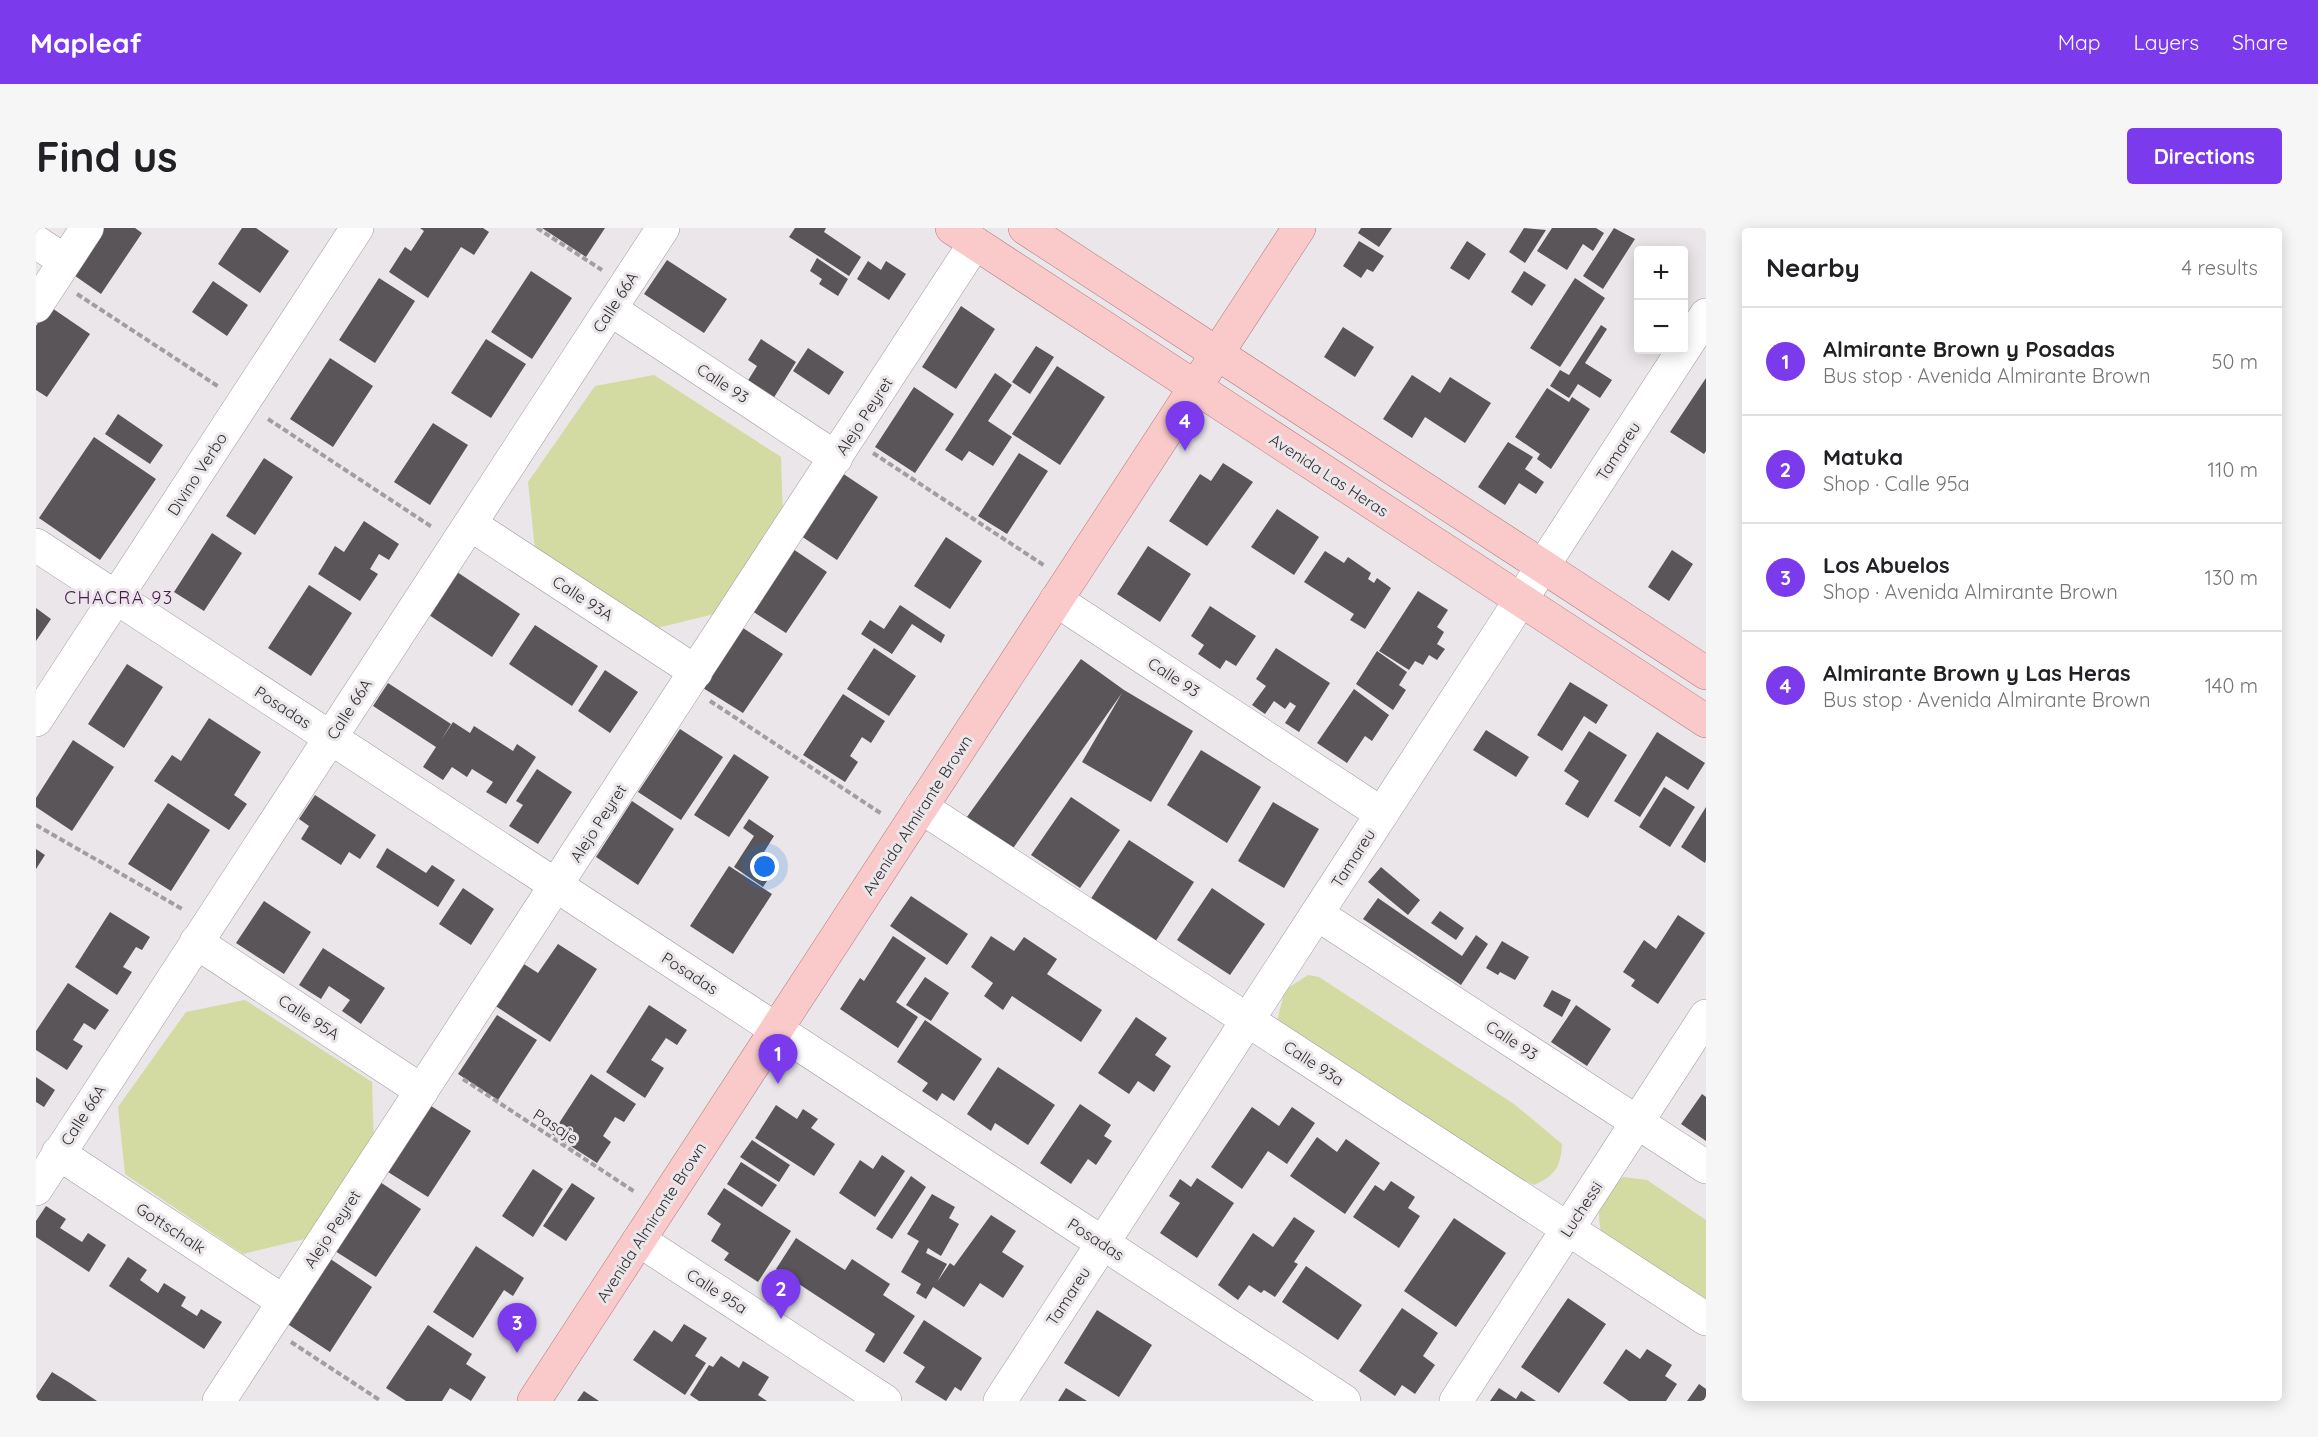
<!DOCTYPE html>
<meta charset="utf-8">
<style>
:root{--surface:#fff;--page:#f6f6f6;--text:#202124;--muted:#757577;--line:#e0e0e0;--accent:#7c3aed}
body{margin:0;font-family:Quicksand,sans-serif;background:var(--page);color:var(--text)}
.controls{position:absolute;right:18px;top:18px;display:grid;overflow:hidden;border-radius:6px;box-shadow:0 3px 15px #0003}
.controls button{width:54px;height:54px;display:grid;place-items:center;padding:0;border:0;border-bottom:2px solid var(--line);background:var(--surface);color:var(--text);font:30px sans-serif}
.you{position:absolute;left:729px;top:639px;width:21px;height:21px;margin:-15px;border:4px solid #fff;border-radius:50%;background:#1a73e8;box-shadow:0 0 0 9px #1a73e833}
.badge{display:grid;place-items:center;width:39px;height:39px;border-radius:50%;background:var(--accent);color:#fff;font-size:20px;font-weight:700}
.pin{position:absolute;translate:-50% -50px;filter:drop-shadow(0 2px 3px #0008)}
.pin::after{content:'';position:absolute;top:32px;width:21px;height:18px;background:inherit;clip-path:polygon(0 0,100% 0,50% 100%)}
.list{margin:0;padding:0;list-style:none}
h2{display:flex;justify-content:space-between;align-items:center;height:78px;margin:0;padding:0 24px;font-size:26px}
h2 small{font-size:20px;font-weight:400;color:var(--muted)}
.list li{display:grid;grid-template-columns:39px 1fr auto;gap:18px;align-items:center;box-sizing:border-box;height:108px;padding:0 24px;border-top:2px solid var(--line)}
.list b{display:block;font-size:22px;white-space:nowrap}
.list p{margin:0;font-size:20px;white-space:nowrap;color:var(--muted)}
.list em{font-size:20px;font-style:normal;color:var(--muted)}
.map{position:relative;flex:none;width:1670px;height:1173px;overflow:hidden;border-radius:6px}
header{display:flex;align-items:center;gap:36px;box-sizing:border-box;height:84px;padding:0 30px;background:var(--accent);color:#fff}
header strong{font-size:28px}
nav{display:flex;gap:33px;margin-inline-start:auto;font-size:21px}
.intro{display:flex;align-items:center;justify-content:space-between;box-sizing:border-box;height:144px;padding:0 36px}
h1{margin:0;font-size:42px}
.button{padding:15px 27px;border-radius:6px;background:var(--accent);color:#fff;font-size:21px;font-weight:700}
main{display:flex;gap:36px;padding:0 36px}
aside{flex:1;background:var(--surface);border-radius:6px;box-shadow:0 3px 15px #0003}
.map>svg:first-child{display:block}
</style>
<header>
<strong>Mapleaf</strong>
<nav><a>Map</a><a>Layers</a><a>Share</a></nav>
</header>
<div class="intro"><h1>Find us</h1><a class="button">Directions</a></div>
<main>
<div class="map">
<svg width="1670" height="1173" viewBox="0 0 1670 1173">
<rect width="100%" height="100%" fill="#eae6e9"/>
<path fill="#d3dba2" d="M618,147L745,229L747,292L682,385L617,401L499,321L492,254L559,158Z
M1272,747L1283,749L1478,876L1526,916C1525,938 1519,948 1498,957L1462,940L1240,797L1249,762Z
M209,772L336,854L338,917L273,1010L207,1026L89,946L82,879L150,784Z
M1587,949L1611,952L1670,992V1076L1566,1009C1559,978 1564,970 1587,949Z"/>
<path fill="#595558" d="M62,0H99L106,5L65,66L32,43Z
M206,0H220L253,23L224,65L182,36Z
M384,0H447L453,4L438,27L425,19L392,70L353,44L369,19L375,23L388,3Z
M506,0H569L550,29Z
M759,0H790L788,4L825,29L813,48L753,9Z
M1325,0H1356L1343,19L1322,5Z
M1488,0L1510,2L1489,35L1473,24Z
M1516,0H1560L1568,5L1557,23L1547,16L1531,42L1501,23Z
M1578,0L1599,11L1567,61L1547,48Z
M1323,13L1348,28L1337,44L1331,41L1325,50L1307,38Z
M1431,13L1450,26L1433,52L1414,40Z
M781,30L812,51L802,68L783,56L786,51L774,43Z
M631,32L691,71L668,105L608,66Z
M832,33L845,42L850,33L870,46L853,72L821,51Z
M495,43L536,70L496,131L455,104Z
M1488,43L1510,57L1496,78L1475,64Z
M343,50L379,73L339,135L303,112Z
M1539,50L1569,70L1524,139L1494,120Z
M177,53L212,77L191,108L156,84Z
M13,78L54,106L11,169L0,162V98Z
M925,78L959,101L920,161L886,139Z
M1565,97L1571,101L1549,135L1576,152L1564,170L1542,156L1533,170L1514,158L1524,142L1533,147Z
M1307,99L1338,119L1319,149L1288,129Z
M450,111L490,136L455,190L415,165Z
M725,111L760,134L737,171L711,154L721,138L712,132Z
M1000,118L1018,129L994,166L976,154Z
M772,120L808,144L793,167L757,143Z
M294,130L337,158L297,219L254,191Z
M1021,138L1069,169L1024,237L976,206Z
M959,145L976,157L952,193L976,209L957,238L933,223L926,233L909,222Z
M1376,147L1404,165L1414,149L1455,175L1429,215L1389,189L1376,210L1347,191Z
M1670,150V223L1668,226L1634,204Z
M878,159L918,186L879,245L839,219Z
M1511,160L1533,174L1536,169L1554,181L1515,241L1501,231L1504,226L1479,209Z
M82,186L127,217L114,236L69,206Z
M397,195L432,217L394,277L358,254Z
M58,209L120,251L64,332L3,290Z
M1472,214L1497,229L1489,241L1508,254L1500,266L1483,255L1469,277L1442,259Z
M983,225L1012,243L971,306L942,288Z
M228,230L257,249L219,307L190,288Z
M1187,235L1217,254L1171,318L1133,293L1164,246L1175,253Z
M806,245L842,269L801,332L765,308Z
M1241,281L1283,309L1258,347L1215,319Z
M328,293L363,316L353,332L343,326L334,341L342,346L324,373L282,346L299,318L308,324Z
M176,305L206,325L168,383L138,364Z
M910,309L946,333L914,381L878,358Z
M1112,318L1155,346L1124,394L1081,366Z
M757,321L791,344L750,405L716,383Z
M1636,322L1657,336L1633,373L1612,359Z
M1289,323L1308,335L1312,329L1335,345L1332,351L1338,355L1341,350L1355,360L1329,401L1314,392L1318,386L1268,354Z
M421,344L484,386L456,429L393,387Z
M273,357L316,385L275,448L232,420Z
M1382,363L1412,382L1401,399L1408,404L1401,416L1409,421L1401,432L1393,427L1387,437L1379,433L1373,442L1343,423Z
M864,377L909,407L905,415L876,396L856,426L825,406L834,392L848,401Z
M1174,378L1220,408L1200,438L1190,432L1184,441L1162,426L1168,417L1155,408Z
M0,380L15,391L0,413Z
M499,397L562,438L536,478L473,436Z
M707,400L747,426L707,485L667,460Z
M838,420L880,448L853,488L811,461Z
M1240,420L1294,455L1263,504L1249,495L1260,478L1254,474L1249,481L1238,473L1229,486L1216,477L1230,458L1220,451Z
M1341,423L1371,444L1363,457L1370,462L1357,482L1320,456Z
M1045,431L1088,462L1157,503L1115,574L1046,534L1086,465L973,626L928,593Z
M91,436L127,459L88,520L52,496Z
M569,442L602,464L574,505L542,483Z
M1534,454L1572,477L1560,496L1548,488L1526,523L1501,507Z
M352,455L415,496L405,512L417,494L434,505L438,498L477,523L481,516L500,529L470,576L450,564L457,554L436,541L431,549L416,539L407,552L387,539L400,519L337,478Z
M1318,461L1353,487L1336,513L1329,508L1311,535L1281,515Z
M807,466L849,493L835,515L826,509L814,528L822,534L809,554L767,527Z
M173,490L225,524L198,567L211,576L193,602L118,553L136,527L145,533Z
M644,501L687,529L645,592L602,564Z
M1450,502L1493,529L1480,549L1437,522Z
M1553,503L1591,527L1552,590L1529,576L1543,553L1528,543Z
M1621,504L1669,535L1652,562L1630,548L1604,589L1578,573Z
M37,512L78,539L36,603L0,579V570Z
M1165,522L1225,559L1191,615L1131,577Z
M698,526L733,549L693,609L658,587Z
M501,541L536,564L502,616L473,598L487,577L480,573Z
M1628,559L1659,579L1634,619L1603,599Z
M279,567L340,607L324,631L313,624L305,637L265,611L273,598L263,591Z
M1035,569L1084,602L1044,660L995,627Z
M596,573L638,601L602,657L560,629Z
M1237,574L1283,601L1248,660L1202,633Z
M132,575L174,602L135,663L92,636Z
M1670,579V632L1669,635L1645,619Z
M713,591L738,608L723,632L739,641L727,659L698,639L718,608L707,600Z
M1093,612L1158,654L1119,714L1054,672Z
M351,620L390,645L396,637L419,652L402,679L340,639Z
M0,621L9,627L0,641Z
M693,638L736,666L697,726L654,698Z
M1345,639L1384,672L1372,687L1332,654Z
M427,660L458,681L435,717L403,696Z
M1176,660L1229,696L1194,747L1141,712Z
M875,668L932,706L911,737L854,698Z
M1342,670L1426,728L1440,707L1452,716L1425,757L1327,691Z
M228,673L275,704L248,746L200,715Z
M1404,683L1428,700L1420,712L1395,695Z
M74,684L114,709L106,722L100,719L87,739L96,744L81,767L39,739Z
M1642,687L1669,705L1622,776L1595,758L1599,752L1587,744L1608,712L1620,721Z
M857,708L890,730L860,774L882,789L862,820L804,781L824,750L828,753Z
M955,708L978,723L988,709L1021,731L1011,746L1066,782L1045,814L976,768L967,782L948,768L957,755L935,739Z
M1466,713L1493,729L1479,752L1464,744L1462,747L1450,740Z
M522,716L561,741L514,814L452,773L480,731L502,745Z
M287,720L349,760L325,796L306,783L314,772L293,758L285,771L263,757Z
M889,749L913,765L895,793L870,777Z
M32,755L73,782L59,802L48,795L37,812L47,818L31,842L0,822V803Z
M1516,762L1535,772L1526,789L1507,778Z
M613,777L651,802L641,817L630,810L615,832L628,840L609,870L570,844Z
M1540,777L1575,801L1551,838L1515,814Z
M461,787L501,812L462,872L422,846Z
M1100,789L1131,810L1119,827L1135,838L1118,864L1102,853L1093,866L1062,845Z
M889,792L946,831L918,873L906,865L901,873L886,863L892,855L861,834Z
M962,839L1019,877L992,917L959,895L955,903L931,886Z
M555,846L600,876L588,894L579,889L567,908L575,914L561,935L516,906Z
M0,849L19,862L8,879L0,874Z
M1666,866L1670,869V913L1645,896Z
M1044,876L1075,897L1068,908L1076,913L1060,937L1052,931L1035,956L1004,935Z
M740,877L761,891L767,881L782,891L775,900L799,916L778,948L719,910Z
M395,878L435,903L392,969L352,944Z
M1216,879L1243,898L1256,879L1279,895L1251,936L1232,923L1206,961L1175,939Z
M1281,909L1301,924L1310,911L1344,935L1309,986L1254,948Z
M716,912L754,937L743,954L704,929Z
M846,927L869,943L839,989L803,965L824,932L837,941Z
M705,934L741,957L726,979L691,956Z
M497,941L527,961L497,1009L466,988Z
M875,948L890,959L856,1011L840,1001Z
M1161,950L1198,975L1161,1030L1124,1005L1144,975L1133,968L1144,951L1155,959Z
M1355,953L1379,969L1372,980L1384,988L1363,1020L1317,989L1339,957L1348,963Z
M344,954L385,981L340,1049L299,1023Z
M536,955L559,970L530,1013L507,998Z
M688,960L755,1003L722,1054L688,1032L693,1025L675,1013L685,996L671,986Z
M896,966L919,979L913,990L923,996L905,1028L892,1020L890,1025L911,1036L901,1054L914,1035L918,1038L955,987L980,1003L966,1024L988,1038L967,1070L944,1055L928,1079L897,1059L890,1071L880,1065L885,1056L865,1044L883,1013L871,1006Z
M10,978L30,991L24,1000L46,1014L52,1005L70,1017L53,1044L0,1009V993Z
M1258,989L1279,1003L1258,1034L1262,1036L1239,1069L1228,1062L1225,1065L1213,1057L1202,1072L1182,1057L1217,1005L1237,1019Z
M1418,990L1470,1025L1420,1099L1368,1063Z
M760,1010L809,1042L816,1031L854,1056L847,1067L879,1088L848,1135L829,1123L839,1106L740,1041Z
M440,1018L488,1050L477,1068L468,1062L437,1110L397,1084Z
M92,1029L111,1042L104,1052L122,1065L128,1055L150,1069L145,1078L161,1088L165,1081L186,1094L168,1121L73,1058Z
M293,1030L336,1059L294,1124L250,1095Z
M1270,1038L1326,1077L1302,1112L1246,1074Z
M1532,1070L1570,1096L1523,1165L1485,1139Z
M1366,1080L1402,1105L1387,1128L1399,1137L1379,1166L1366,1157L1359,1168L1323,1143Z
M1061,1082L1116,1117L1083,1169L1028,1135Z
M888,1092L946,1130L925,1163L919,1159L910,1173L879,1154L889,1139L867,1125Z
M648,1096L671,1110L659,1128L670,1135L649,1167L597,1132L618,1102L636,1114Z
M392,1097L436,1126L430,1136L450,1149L435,1173L414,1160L406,1173H370L350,1160Z
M1590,1121L1604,1131L1611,1121L1636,1137L1629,1148L1641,1156L1630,1173H1593L1567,1155Z
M685,1128L703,1140L707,1133L733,1149L722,1167L731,1173H663L654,1167L673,1137L677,1139Z
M16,1144L34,1155L61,1173H0V1168Z
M1663,1156L1670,1161V1173H1651Z
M1030,1160L1051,1173H1022Z
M1463,1160L1480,1171L1485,1163L1500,1173H1454Z
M548,1163L563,1173H541Z"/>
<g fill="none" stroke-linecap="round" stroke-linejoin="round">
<g stroke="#9f9c9f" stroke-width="34">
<path id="minor" d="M0,14L29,33
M0,78L51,0
M574,81L800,230
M434,296L660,444
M0,317L1308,1173
M1020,372L1346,586
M0,492L321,0
M885,579L1670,1091
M1281,686L1670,939
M160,714L386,863
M22,925L248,1074
M0,961L627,0
M603,1012L849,1173
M183,1173L939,15
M964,1173L1670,87
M1420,1173L1670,788"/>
</g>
<g stroke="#b07c7e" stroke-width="34">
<path id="major" d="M916,0L1670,493
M989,0L1670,445
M498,1173L1263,0"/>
</g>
<path stroke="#a19ea0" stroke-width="4" stroke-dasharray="6 3" stroke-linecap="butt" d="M501,0L566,42
M41,66L183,159
M232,191L396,299
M837,225L1009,338
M674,473L846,586
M0,597L148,682
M427,851L599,964
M255,1114L345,1173"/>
<use href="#minor" stroke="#fff" stroke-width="33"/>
<use href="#major" stroke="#facacb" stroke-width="33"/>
</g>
<g text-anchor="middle" stroke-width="6" stroke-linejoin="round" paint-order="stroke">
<g font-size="16" fill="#2e2d2e" stroke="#eae6e9">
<text transform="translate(579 74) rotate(-57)" y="6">Calle 66A</text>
<text transform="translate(687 155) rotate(33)" y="6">Calle 93</text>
<text transform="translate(828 188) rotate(-57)" y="6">Alejo Peyret</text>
<text transform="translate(1582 223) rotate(-57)" y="6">Tamareu</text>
<text transform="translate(161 246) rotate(-57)" y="6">Divino Verbo</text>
<text transform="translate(1293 247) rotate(33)" y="6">Avenida Las Heras</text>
<text transform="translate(547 370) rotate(33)" y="6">Calle 93A</text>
<text transform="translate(1138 449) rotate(33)" y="6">Calle 93</text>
<text transform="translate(247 479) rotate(33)" y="6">Posadas</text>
<text transform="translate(313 481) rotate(-57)" y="6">Calle 66A</text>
<text transform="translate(881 587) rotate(-57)" y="6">Avenida Almirante Brown</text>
<text transform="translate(562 595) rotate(-57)" y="6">Alejo Peyret</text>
<text transform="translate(1317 630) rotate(-57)" y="6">Tamareu</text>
<text transform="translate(654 745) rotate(33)" y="6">Posadas</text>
<text transform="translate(273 789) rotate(33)" y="6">Calle 95A</text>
<text transform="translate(1476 812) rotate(33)" y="6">Calle 93</text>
<text transform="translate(1278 835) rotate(33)" y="6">Calle 93a</text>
<text transform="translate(47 887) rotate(-57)" y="6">Calle 66A</text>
<text transform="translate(520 898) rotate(33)" y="6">Pasaje</text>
<text transform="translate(1545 981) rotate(-57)" y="6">Luchessi</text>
<text transform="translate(615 994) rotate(-57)" y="6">Avenida Almirante Brown</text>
<text transform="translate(135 1000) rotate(33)" y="6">Gottschalk</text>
<text transform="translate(296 1001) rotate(-57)" y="6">Alejo Peyret</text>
<text transform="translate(1060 1011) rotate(33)" y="6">Posadas</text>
<text transform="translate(681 1063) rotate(33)" y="6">Calle 95a</text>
<text transform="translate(1032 1068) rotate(-57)" y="6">Tamareu</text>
</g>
<g font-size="18" letter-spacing="1.5" fill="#47184a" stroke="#eae6e9">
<text x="83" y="376">CHACRA 93</text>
</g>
</g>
</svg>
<div class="controls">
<button>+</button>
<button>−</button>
</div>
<div class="you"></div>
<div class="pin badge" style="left:742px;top:856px">1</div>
<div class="pin badge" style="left:745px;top:1091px">2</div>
<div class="pin badge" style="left:481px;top:1125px">3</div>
<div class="pin badge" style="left:1149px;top:223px">4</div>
</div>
<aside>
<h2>Nearby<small>4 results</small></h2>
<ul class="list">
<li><span class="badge">1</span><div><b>Almirante Brown y Posadas</b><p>Bus stop · Avenida Almirante Brown</p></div><em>50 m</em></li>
<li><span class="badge">2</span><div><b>Matuka</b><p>Shop · Calle 95a</p></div><em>110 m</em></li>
<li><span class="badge">3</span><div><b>Los Abuelos</b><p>Shop · Avenida Almirante Brown</p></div><em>130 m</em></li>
<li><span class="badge">4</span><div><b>Almirante Brown y Las Heras</b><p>Bus stop · Avenida Almirante Brown</p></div><em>140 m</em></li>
</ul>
</aside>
</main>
